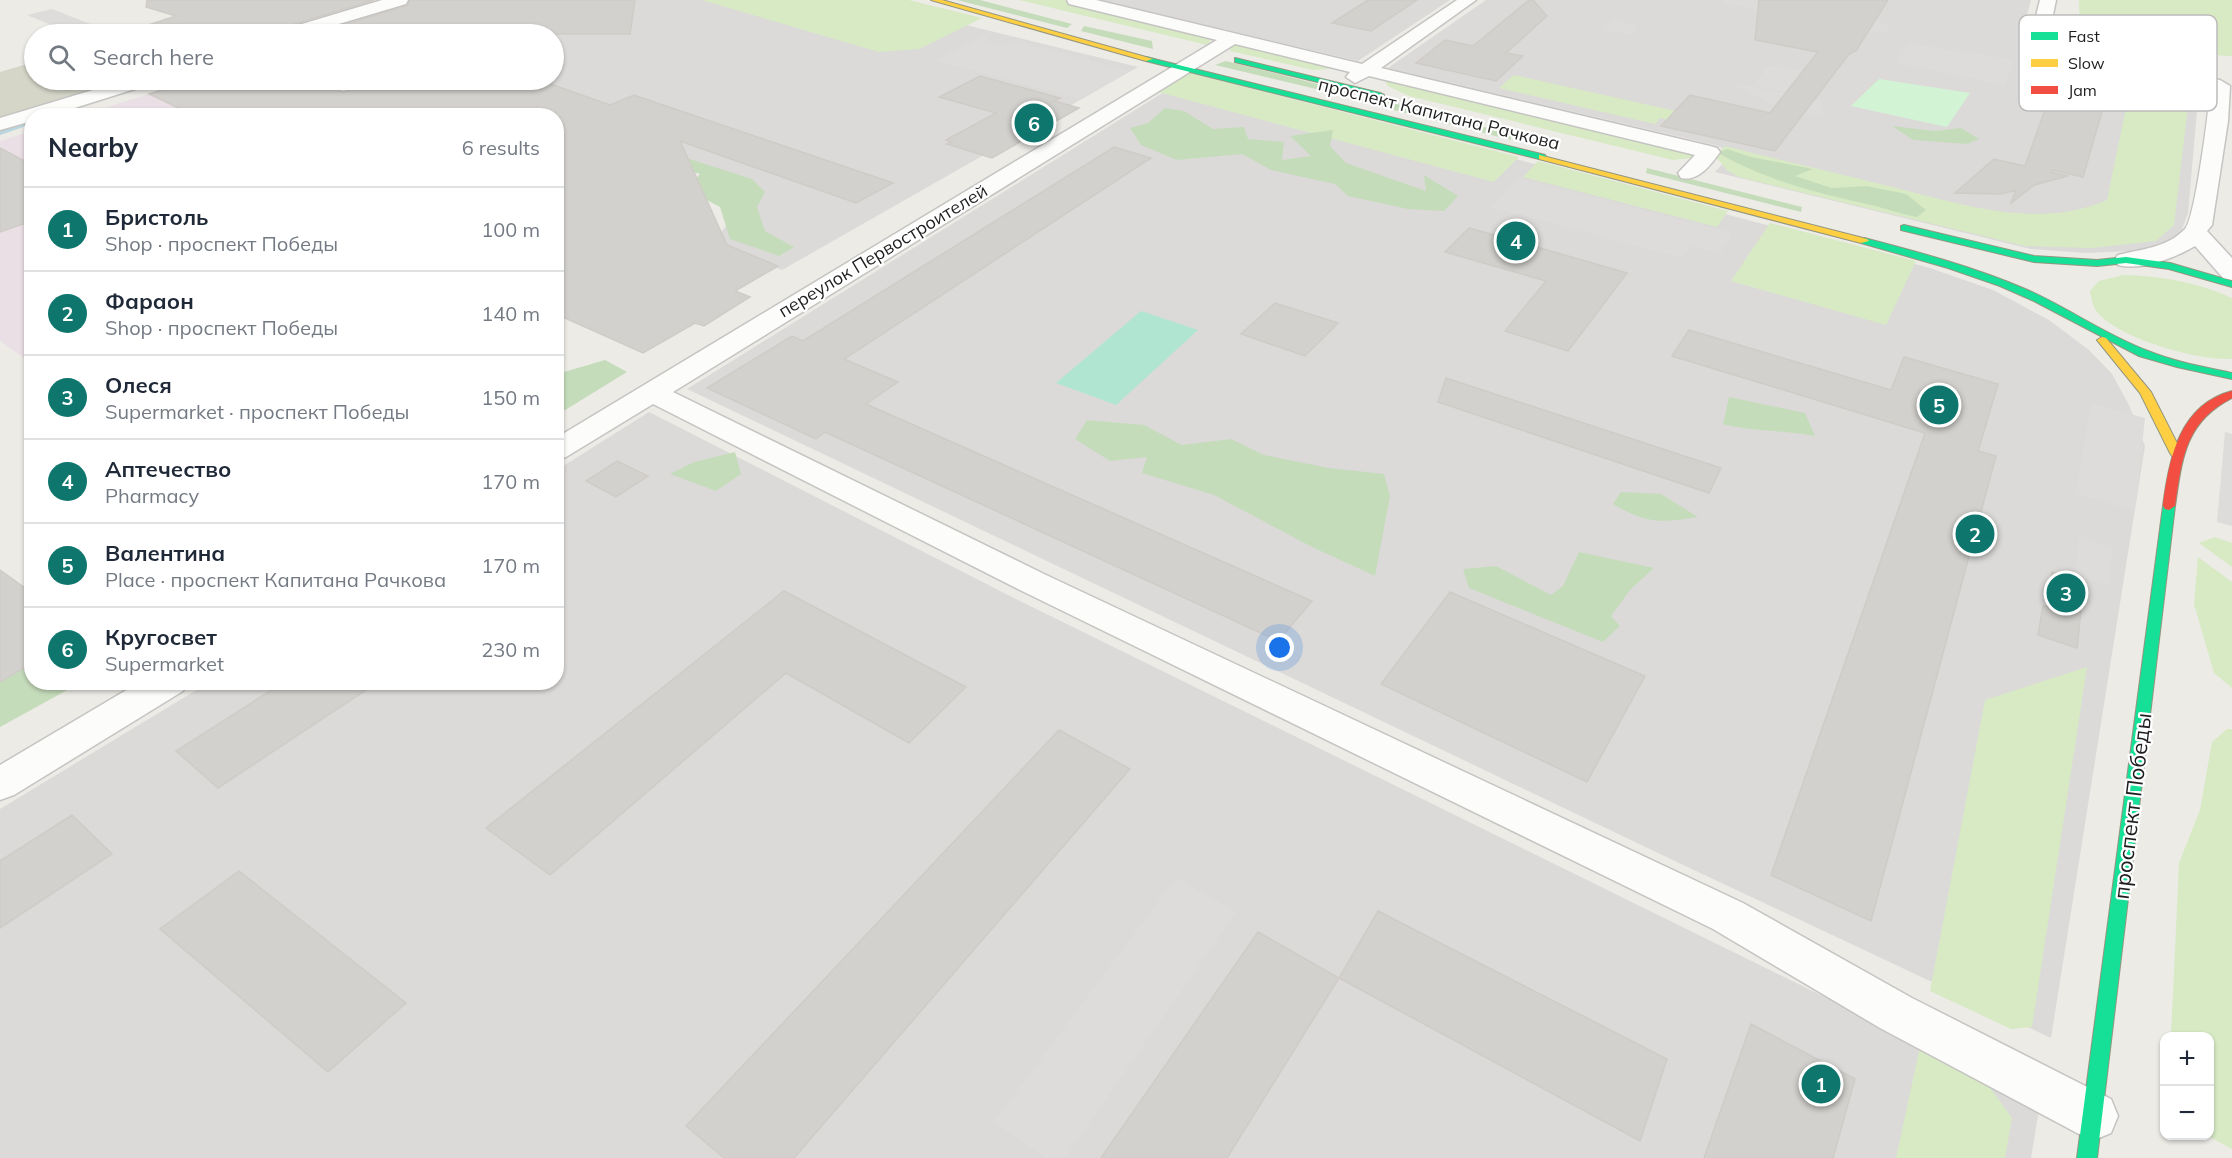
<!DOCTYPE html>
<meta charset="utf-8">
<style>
:root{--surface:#fff;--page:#f6f6f7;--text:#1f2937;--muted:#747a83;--line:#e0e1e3;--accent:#0f766e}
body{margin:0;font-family:Mulish,sans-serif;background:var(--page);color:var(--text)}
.controls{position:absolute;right:18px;bottom:18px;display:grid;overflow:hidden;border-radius:12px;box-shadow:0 2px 4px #0004}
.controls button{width:54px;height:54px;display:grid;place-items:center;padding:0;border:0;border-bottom:2px solid var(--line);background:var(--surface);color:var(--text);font:30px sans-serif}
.you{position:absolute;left:1280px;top:648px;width:21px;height:21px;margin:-15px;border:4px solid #fff;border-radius:50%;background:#1a73e8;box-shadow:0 0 0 9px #1a73e833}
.badge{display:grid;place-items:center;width:39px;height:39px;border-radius:50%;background:var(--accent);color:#fff;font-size:20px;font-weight:700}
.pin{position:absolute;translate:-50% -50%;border:3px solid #fff;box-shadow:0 2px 6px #0006}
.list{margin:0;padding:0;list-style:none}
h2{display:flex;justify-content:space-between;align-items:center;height:78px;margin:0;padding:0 24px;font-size:26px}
h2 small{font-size:20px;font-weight:400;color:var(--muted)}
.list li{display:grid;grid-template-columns:39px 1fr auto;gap:18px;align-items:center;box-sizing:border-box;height:84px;padding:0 24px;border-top:2px solid var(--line)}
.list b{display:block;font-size:22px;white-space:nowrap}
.list p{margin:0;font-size:20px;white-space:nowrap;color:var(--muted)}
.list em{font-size:20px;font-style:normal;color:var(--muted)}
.icon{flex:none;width:33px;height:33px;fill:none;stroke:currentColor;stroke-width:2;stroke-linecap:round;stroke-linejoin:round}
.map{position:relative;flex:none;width:2232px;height:1158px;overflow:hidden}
.search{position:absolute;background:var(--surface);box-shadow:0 2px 4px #0004;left:24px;top:24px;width:540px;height:66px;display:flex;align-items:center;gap:15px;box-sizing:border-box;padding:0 21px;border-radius:33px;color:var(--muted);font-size:22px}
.panel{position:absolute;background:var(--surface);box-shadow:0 2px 4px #0004;left:24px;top:108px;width:540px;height:582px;border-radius:24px}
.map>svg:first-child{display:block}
</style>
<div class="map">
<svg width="2232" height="1158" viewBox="0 0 2232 1158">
<rect width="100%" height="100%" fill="#ecebe6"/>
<path fill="#dbdad8" d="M426,0H864L1138,67L782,270L713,243L752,192L556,116L544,115L445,80H554V34H317Z
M1100,0H1450L1358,61Z
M1486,0H2031L2022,33L2041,52L2074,65L2199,88L2188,213L2180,235L2163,245L2132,251L2085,253L2031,249L1715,172L1729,157L1727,150L1715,145L1388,68Z
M1193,74L1930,268L1993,290L2049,320L2089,350L2112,374L2129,405L2145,446L2051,1038L1679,863L687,389Z
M649,412L1014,598L2040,1103L2031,1158H0V809L208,683L556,682L557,470Z"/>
<path fill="#eadfe5" d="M149,94L195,115L79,116Z
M31,131V363L0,341V141Z"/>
<path fill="#d5d6c8" d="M34,62V80H128L0,118V72Z"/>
<path fill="#d7eac4" d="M702,0H909L982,18L919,49L879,52Z
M1019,0H1064L1204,34L1211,40L1207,45Z
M2079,0H2232V56L2086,49L2080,42Z
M1246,44L1348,68L1313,70L1230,51L1232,45Z
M1190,73L1519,157L1494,182L1158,92Z
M1514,75L1716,120L1709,129L1660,118L1655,124L1499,88Z
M2141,75L2182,83L2190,89L2174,225L2156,241L2092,248L2025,246L1739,177L1728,171L1715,156L1725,146C1776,159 1828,171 1880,184C1952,201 2035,232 2107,200L2132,79Z
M1381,76L1697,152L1692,158L1673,160L1409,96L1388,86Z
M1538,161L1728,211L1717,227L1523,177Z
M1770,223L1916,261L1886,325L1731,281Z
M2123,275C2161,276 2197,282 2232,298V359C2199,361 2114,338 2095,309C2092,304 2091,296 2090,291L2099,281Z
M2215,537L2232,543V567L2199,543Z
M2198,557L2232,582V688L2214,673L2194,604Z
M2087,667L2032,1027L2011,1029L1930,991L1985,700Z
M2227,729H2232V1149L2208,1136L2210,1036H2171L2179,863L2200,810L2212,742Z
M1923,1033L1983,1078L2012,1118L2005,1158H1896Z"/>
<path fill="#c5dcbb" d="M957,0H980L1072,24L1067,28Z
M1084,26L1152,41L1153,49L1081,31Z
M1226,61L1345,91L1341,95L1215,65Z
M1370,97L1511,134V140L1359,101Z
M1165,108L1184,111L1213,129L1244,127L1248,139L1284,142L1282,160L1311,156L1290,136L1333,130L1330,146L1346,163L1426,191L1424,175L1458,196L1444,211L1408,209L1348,196L1335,184L1271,170L1242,154L1177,160L1141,145L1130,128L1148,123Z
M1892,126L1935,131L1961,128L1979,139L1967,144L1913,140Z
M627,139L752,179L765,192L757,207L765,231L794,247L779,256L730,239L720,207L686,189L700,174L654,160Z
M1727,149L1751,157L1813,169L1795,176L1832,188L1867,186L1906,194L1926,210L1917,217C1900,214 1884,208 1867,204C1816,193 1763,179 1718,153Z
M1647,168L1802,207L1801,212L1646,173Z
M605,360L627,372L557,415V374Z
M1729,397L1805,413L1815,436C1784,430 1753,432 1723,424Z
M1087,420L1144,425L1182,445L1231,439L1264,455L1329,468L1384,474L1390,496L1375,576L1312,547L1214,495L1142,473L1147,457L1110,461L1075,439Z
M735,452L741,474L716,491L670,474L694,462Z
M1621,492L1661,494L1698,517C1660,523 1647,524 1613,504Z
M1579,552L1654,568L1630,590L1611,616L1620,626L1603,642L1469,588L1463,569L1496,566L1551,595L1563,586Z
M31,664L32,682L80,683L0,727V676L4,678Z"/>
<path fill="#d3f3d5" d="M1879,79L1970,93L1947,127L1851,106Z"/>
<path fill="#b0e5d1" d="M1141,311L1198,330L1116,405L1056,383Z"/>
<path fill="#dddcda" d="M1724,0H1777L1876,19L1891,28L1885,33L1722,3Z
M52,9L116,34H74L27,15Z
M1612,19L1635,25L1638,30L1630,34L1603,31Z
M989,34L986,41L1001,45L1018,42L1130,71L1079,99L934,60Z
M1908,43L2014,60L2005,85L1897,63L1901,51Z
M1769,65L1816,74L1810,83L1793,81L1785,92L1753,86Z
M1733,83L1822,101L1823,118L1778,108Z
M1519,178L1732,233L1720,253L1692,245L1682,258L1491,207Z
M2091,403L2145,418L2135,511L2076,493Z
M2225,432L2232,434V526L2217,522Z
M2079,537L2112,547L2110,586L2075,575Z
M1176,878L1236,912L1065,1158H1046L994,1122Z"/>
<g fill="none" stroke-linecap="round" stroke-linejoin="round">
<path stroke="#b9d6e0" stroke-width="6" d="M0,132L32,121"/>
</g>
<path fill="#d3d1cd" stroke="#cfccc7" stroke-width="1.5" d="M147,0H374L281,28L277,34H140L139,28L176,16L146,7Z
M410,0H635L630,34H311L407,6Z
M1368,0H1417L1371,31L1332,23Z
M1529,0H1533L1547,16L1506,53L1523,56L1496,81L1416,63L1445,40L1473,46Z
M1759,0H1888L1856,51L1849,54L1775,151L1661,126L1690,95L1770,113L1818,52L1755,40Z
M2060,67L2112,77L2083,177L2053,170L2051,172L2068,176L2034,185L2011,203L2016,190L2001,194L1955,193L1994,159L2025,166Z
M980,76L1060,98L1054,101L1079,108L992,158L947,144L951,142L946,140L996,113L939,97Z
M194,80H313L343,92L380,80H539L610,105L634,95L893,183L856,203L680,141L727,245L778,266L735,291L750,297L704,326L695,323L643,353L556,314V116H195L149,94Z
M1114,147L1151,158L844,359L898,382L866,404L1312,601L1278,641L825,432L816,439L707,388L792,336L803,341Z
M0,148L32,165V221L0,232Z
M1469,228L1509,239L1627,273L1568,351L1505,331L1546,281L1445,252Z
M1275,303L1338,323L1305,356L1241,334Z
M1689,330L1891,390L1904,357L1998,384L1978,451L1996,456L1871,921L1771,875L1925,433L1672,356Z
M1446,378L1721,468L1709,493L1438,402Z
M617,461L648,476L616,497L586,481Z
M0,570L32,593V663L0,682Z
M2052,572L2084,583L2077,648L2038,635L2043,606L2047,607Z
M784,591L966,687L909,743L786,673L550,875L486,828Z
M1450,592L1645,676L1587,782L1381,684Z
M284,682H378L218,788L176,751Z
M1059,730L1130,769L794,1158H724L686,1126Z
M72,815L112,854L0,928V861Z
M239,871L406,1003L328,1072L160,929Z
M1378,911L1667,1059L1640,1141L1339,978Z
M1258,932L1339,978L1227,1158H1101Z
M1751,1024L1855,1079L1833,1158H1704Z"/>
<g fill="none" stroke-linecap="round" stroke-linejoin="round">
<g stroke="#c5c4c2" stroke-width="3">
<path id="street" d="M382,0H408L406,4L305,34H279L282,30Z
M1067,0H1096L1362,64L1457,0H1476L1381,68L1710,146L1717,148L1720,152C1711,165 1698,182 1681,178L1678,173L1695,155L1369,76L1355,83L1346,77L1350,72L1235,44L673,392L1044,574L1743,903L1912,998L2111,1099L2118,1116L2111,1133L2094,1140L2077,1133L1880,1028L1713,929L1020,590L653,404L566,457L556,460V438L1217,40L1069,4Z
M2040,0H2056L2049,35L2061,47L2083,56L2220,80L2230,86L2228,121L2212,225L2207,231L2232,258V280L2223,278L2195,246C2175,258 2141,271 2118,265L2114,260L2118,255C2141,249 2167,248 2185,229C2195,219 2209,110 2210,90L2073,65L2049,55L2031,36Z
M126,80H153L151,84L49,116H32V121L0,130V118Z
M140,682H188L183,691L14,795L0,800V765Z"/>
</g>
<g stroke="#93967e" stroke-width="2">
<path id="fast" d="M1146,57L1545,155L1546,157L1539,159L1146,61Z
M1235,58L1380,93L1384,95L1380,97L1235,62Z
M1904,225L2034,256L2097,260L2126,257L2170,263L2232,281V287L2169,269L2126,263L2097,266L2034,262L1901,230V226Z
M1864,238C1918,252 1974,267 2025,289C2067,307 2105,335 2148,351C2175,362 2204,367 2232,373V379L2177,367L2139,356L2034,301L2000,286L1948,268L1861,243V239Z
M2169,502L2175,506L2097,1158H2077L2163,506Z"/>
</g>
<g stroke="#93967e" stroke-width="2">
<path id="slow" d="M931,0H942L1153,59L1146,61Z
M1539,155L1867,239L1869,241L1861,243L1539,159Z
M2102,337L2106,338L2151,392L2182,453L2180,456H2172L2170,453L2140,393L2097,340Z"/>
</g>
<g stroke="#93967e" stroke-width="2">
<path id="jam" d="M2232,391V398C2185,422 2182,458 2175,506L2169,510L2165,509L2163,506C2169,459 2179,405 2232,391Z"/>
</g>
<use href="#street" fill="#fcfcfb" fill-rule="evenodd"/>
<use href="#fast" fill="#16e098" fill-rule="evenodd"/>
<use href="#slow" fill="#ffcf43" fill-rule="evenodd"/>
<use href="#jam" fill="#f24e42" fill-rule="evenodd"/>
</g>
<g text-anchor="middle" stroke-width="4.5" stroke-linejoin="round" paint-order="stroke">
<g font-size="18" fill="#1e1e1e" stroke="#fff">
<text transform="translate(1439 114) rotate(14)" y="6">проспект Капитана Рачкова</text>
<text transform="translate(883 251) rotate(-31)" y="6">переулок Первостроителей</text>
</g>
<g font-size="22" fill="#1e1e1e" stroke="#fff">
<text transform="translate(2132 806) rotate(-83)" y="8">проспект Победы</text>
</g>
</g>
<rect x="2019" y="15" width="198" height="96" rx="9" fill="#fff" stroke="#bcbcbc" stroke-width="1.5"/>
<rect x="2031" y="32" width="27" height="8" fill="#16e098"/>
<rect x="2031" y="59" width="27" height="8" fill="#ffcf43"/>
<rect x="2031" y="86" width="27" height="8" fill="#f24e42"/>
<g font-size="16" fill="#1e1e1e">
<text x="2068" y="42">Fast</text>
<text x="2068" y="69">Slow</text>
<text x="2068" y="96">Jam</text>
</g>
</svg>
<div class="controls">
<button>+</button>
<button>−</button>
</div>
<div class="you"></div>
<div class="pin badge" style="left:1821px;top:1084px">1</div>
<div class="pin badge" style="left:1975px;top:534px">2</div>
<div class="pin badge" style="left:2066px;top:593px">3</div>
<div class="pin badge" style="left:1516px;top:241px">4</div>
<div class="pin badge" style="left:1939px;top:405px">5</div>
<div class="pin badge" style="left:1034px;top:123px">6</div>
<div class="search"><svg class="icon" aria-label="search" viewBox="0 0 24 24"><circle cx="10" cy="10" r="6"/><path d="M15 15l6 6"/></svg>Search here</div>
<section class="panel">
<h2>Nearby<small>6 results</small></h2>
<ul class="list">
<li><span class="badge">1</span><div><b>Бристоль</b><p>Shop · проспект Победы</p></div><em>100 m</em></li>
<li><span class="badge">2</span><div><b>Фараон</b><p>Shop · проспект Победы</p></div><em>140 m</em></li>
<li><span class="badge">3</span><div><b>Олеся</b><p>Supermarket · проспект Победы</p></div><em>150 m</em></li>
<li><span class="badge">4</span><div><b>Аптечество</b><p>Pharmacy</p></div><em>170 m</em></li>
<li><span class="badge">5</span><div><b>Валентина</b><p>Place · проспект Капитана Рачкова</p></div><em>170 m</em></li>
<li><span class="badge">6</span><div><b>Кругосвет</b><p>Supermarket</p></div><em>230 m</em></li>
</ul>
</section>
</div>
